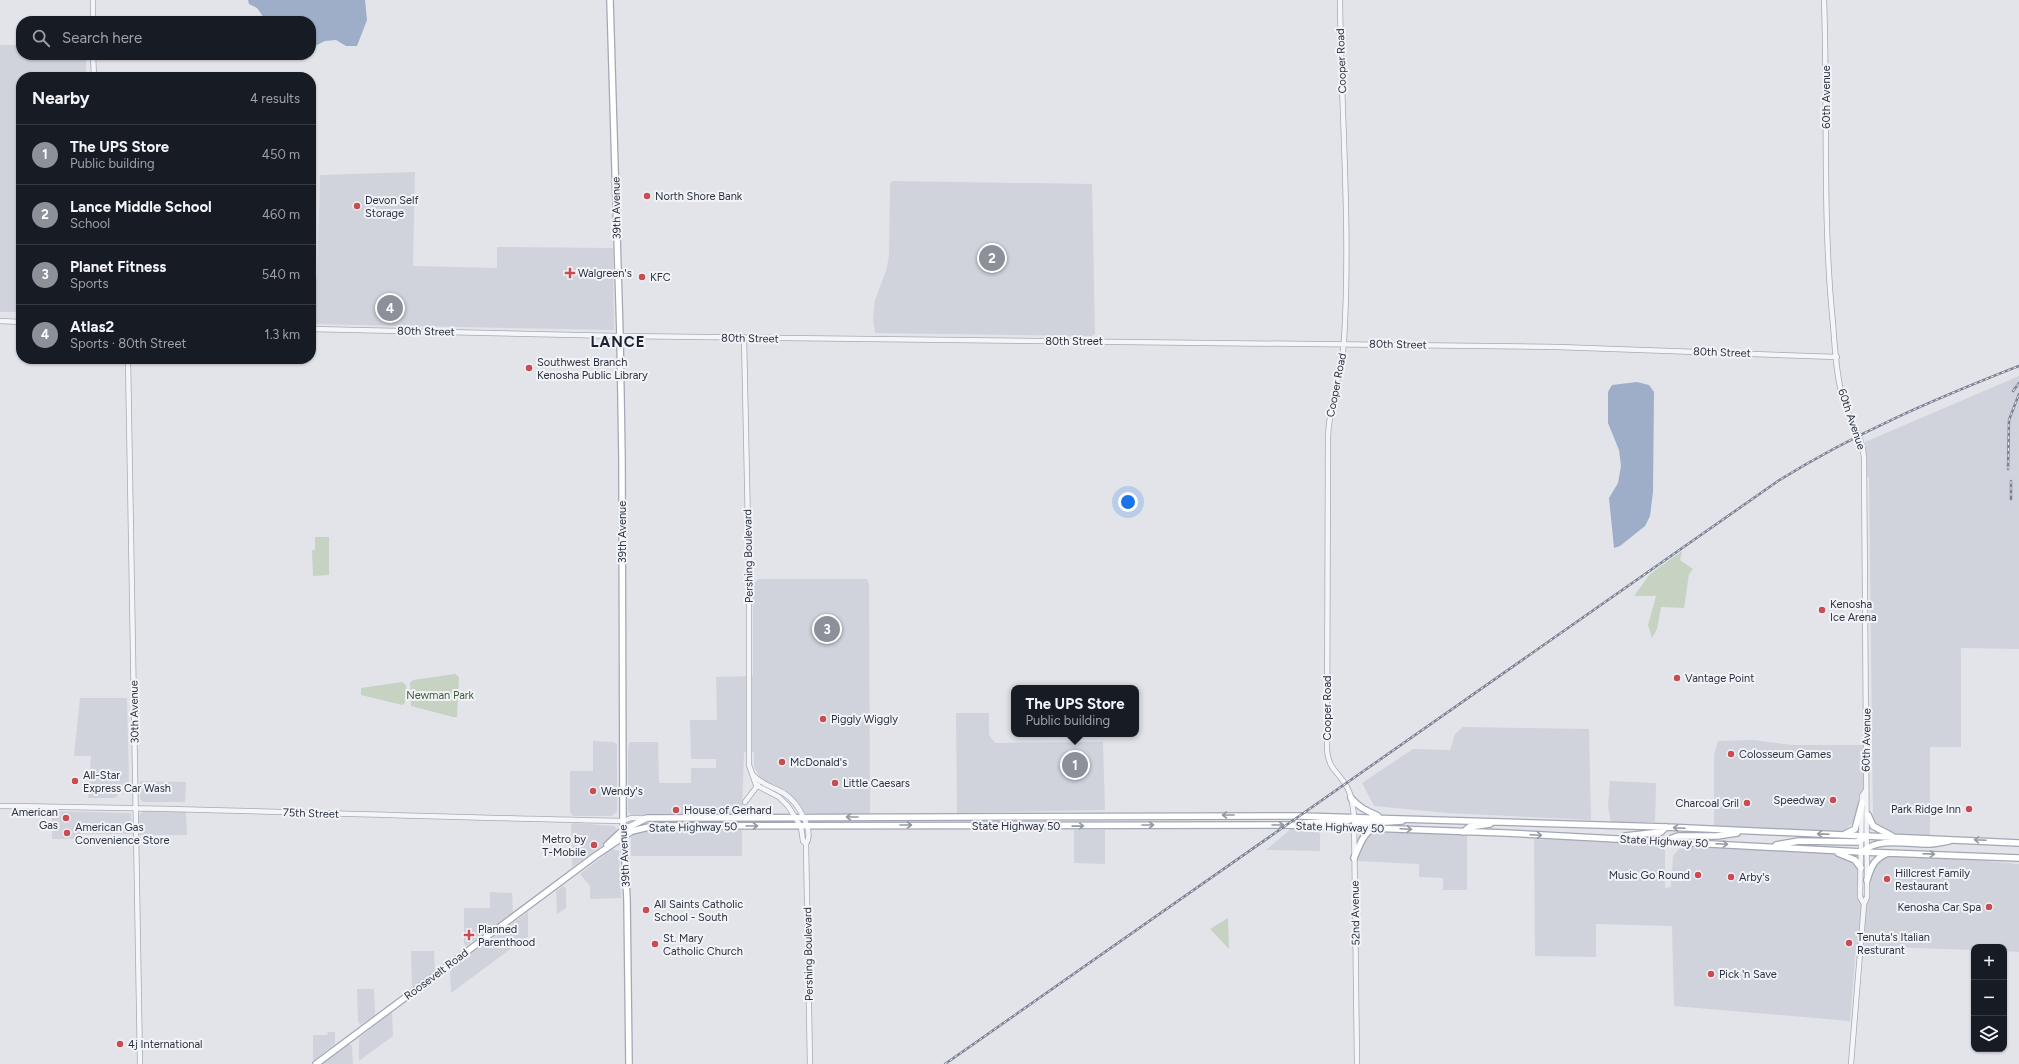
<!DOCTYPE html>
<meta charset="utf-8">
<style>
:root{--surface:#171b24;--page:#242831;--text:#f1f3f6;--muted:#9ea1a6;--line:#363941;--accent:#8c9099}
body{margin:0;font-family:Figtree,sans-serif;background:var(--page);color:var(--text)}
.controls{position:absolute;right:12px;bottom:12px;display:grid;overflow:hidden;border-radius:8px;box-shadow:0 1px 3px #0004}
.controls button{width:36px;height:36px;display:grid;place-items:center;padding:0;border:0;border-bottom:1px solid var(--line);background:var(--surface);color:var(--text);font:20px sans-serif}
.you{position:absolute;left:1128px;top:502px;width:14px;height:14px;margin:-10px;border:3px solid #fff;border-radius:50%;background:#1a73e8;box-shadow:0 0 0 6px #1a73e833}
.badge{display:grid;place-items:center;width:26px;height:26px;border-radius:50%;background:var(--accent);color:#fff;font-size:13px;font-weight:700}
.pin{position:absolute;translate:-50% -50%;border:2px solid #fff;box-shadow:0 1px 4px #0006}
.popup{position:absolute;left:1011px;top:685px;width:128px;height:52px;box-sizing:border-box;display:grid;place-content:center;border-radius:8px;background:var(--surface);filter:drop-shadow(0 1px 3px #0005);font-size:13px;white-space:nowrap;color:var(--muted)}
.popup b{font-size:15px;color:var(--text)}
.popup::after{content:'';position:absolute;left:50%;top:100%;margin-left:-8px;border:8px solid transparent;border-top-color:var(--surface)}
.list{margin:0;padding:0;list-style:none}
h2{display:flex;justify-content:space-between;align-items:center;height:52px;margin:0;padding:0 16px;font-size:17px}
h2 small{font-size:13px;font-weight:400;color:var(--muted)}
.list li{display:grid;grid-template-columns:26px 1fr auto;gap:12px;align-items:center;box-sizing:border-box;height:60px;padding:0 16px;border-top:1px solid var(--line)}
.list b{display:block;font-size:15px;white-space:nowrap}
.list p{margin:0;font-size:13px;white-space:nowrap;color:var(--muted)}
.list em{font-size:13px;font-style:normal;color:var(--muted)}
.icon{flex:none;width:22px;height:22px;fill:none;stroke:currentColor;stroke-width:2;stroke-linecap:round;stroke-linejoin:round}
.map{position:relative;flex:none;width:2019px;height:1064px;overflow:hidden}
.search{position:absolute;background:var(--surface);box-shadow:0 1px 3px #0004;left:16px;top:16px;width:300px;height:44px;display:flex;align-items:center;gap:10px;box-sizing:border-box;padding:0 14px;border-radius:16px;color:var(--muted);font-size:15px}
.panel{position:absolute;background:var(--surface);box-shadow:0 1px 3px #0004;left:16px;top:72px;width:300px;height:292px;border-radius:16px}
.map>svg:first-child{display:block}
</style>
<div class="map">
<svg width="2019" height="1064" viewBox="0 0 2019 1064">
<rect width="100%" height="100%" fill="#e2e4ea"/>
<path fill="#d0d3db" d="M0,45H21V55H86V77H21V312H0Z
M415,172L413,266L497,268V247L613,248L614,330L311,324V279H317L320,175Z
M892,181L1092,184L1095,334L1091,336L875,333L873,318L875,300L886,271L889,256L890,184Z
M2019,376V649L1961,648V747H1930V838L1896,836L1873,823L1869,477H1867L1865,442Z
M759,579H867L869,584L870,815L802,813L799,806L759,776L754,766V752H744L742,813L739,816H632L628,811V748L630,742H658L659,783H691V768H716V759H691L690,720H717L716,677L753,676V590L755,582Z
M80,698H127L129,783L115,798H88L91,756H74Z
M956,713H989V735L995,743L1103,742L1105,810L957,813Z
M1463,727L1589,729L1591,820L1447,813L1374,806L1362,783L1413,749L1450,750L1455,734Z
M1753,740L1791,745H1865L1864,812L1843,832L1714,827V755L1718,741Z
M593,741L613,742L617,744V812L612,816H573L570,812V771H593Z
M140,781L186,782L185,802H143L140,799Z
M1610,781L1656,783L1655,822H1611L1608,806Z
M52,811L129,813L131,814L132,834H81L79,839H52Z
M143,811L186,812L187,835H139V815Z
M574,823L614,826L618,831L614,837L572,867L571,825Z
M706,828H740L742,831V856H631V837L635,833L648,830Z
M1292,828L1320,829V851L1266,850Z
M1074,830H1105V864L1074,863Z
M1368,830L1467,835V890H1443V878L1419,877V864L1356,861L1358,836L1363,831Z
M1534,839L1658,843L1662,846L1665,851V888L1671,887L1673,856L1679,849L1693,846L1853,854L1860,857L1863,860L1861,894L1868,895L1869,875L1874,859L1878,855L1888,852L2019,864V952L2004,951V947H1974V950L1856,946L1850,1021L1674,1006L1672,926L1596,924V957L1535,956Z
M612,849L619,851L621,898L590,899V886L580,874Z
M563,886L566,888V908L557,914L556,891Z
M490,892L512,893L513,913L466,946L464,944V908H490Z
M528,912V937L520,943H513V947L451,993L450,969Z
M411,951H434L435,971L413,986L412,985Z
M357,989H374L375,1015L360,1025L358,1021Z
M392,1012L393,1036L359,1061V1038Z
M328,1032H335V1044L313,1061V1035H327Z
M349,1044L352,1046L353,1064H322Z"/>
<path fill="#c6d3c3" d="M315,537H329V575L313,576L312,550H315Z
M1682,551L1680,560L1693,569L1689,574L1684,608L1661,607L1657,629L1652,638L1648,625L1656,596H1634L1650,574Z
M455,674L459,677L457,717H453L411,706L410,683L413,680Z
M402,682L406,685L405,703L402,705L361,695V688Z
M1228,918L1229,949L1210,929Z"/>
<path fill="#9eaec8" d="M248,0H365L367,20L357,46H346L336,40L325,41L311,48V21H266L257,8L249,4Z
M1637,382L1649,385L1654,392L1653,492L1650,516L1645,526L1620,546L1614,548L1609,498L1618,483L1621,466L1619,450L1608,423V392L1612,385Z"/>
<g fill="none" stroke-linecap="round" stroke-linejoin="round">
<g stroke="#a7aab4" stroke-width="6">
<path id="minor" d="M1340,0C1341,114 1351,228 1344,341C1342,373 1329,404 1328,437L1327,749C1328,769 1338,771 1347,787C1352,796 1353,806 1354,817L1357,1064
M1824,0C1828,108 1822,216 1833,324C1835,348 1836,375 1843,399C1849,420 1863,436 1864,458L1867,880V897L1864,904L1851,1064
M93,21V0
M93,55L94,77
M0,321L21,322
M311,329L620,336L1558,347L1837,357
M744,337L749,575V765L756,785L779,797L788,806L801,827L803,841L806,844
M128,359L140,1064
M753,775C762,785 774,787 785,794C797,802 815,830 806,844L810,1064
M745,802L758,785
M0,806C208,808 415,817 623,821L631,818H645
M1864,904L1860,897L1862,796L1866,790"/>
</g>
<g stroke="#a1a7b5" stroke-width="8">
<path id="major" d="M610,0L620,336L622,459L623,821L627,900L629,1064
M1351,798C1359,808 1368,811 1378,816
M1868,815L1873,826L1892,836
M1305,823L1347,821L1354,818
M1354,826L1358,822H1387L1402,821
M1463,832L1469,827L1490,824
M1845,834L1855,829L1862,803
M1625,836L1661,832L1666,827
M1670,841L1672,838L1678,836H1717L1737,833
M607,845L623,830L647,818L1300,816L1666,827L2019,843
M1776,845L1799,841L1857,842L1868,836
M1862,852C1879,837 1906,844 1928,844C1935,844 1942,842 1949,841
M1838,853L1855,860L1861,868
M1354,858C1359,847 1363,832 1375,828
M1867,880C1871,867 1874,859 1886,854
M316,1064L595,856L632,831L653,826L1286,825L1505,833L1862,852L2019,858"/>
</g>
<use href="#minor" stroke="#f4f5f8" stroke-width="4.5"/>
<use href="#major" stroke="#fff" stroke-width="5.5"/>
<g stroke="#7c8293" stroke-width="2.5">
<path id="rail" d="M2013,391L2019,383
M2008,469L2009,420L2019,394
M2011,481V499
M945,1064L1778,481C1855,433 1935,399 2019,366"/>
</g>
<use href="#rail" stroke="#f1f3f7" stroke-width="1" stroke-dasharray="3" stroke-linecap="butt"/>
</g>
<defs><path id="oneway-shaft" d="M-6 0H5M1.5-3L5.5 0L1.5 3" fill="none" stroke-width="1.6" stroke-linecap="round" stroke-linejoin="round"/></defs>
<g stroke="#9498a0">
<use href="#oneway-shaft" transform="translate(1228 815) rotate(180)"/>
<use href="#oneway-shaft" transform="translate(852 817) rotate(180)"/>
<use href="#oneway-shaft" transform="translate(906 825)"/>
<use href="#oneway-shaft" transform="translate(1148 825)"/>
<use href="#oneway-shaft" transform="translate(1278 825)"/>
<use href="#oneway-shaft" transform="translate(752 826)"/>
<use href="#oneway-shaft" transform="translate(1078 826) rotate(-1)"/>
<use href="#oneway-shaft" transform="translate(1679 828) rotate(-177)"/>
<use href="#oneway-shaft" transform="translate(1406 829) rotate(3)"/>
<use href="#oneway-shaft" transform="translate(1823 834) rotate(-178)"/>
<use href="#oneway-shaft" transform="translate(1536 835) rotate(3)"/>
<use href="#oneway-shaft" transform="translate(1980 840) rotate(-177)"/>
<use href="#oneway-shaft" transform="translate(1722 844) rotate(3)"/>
<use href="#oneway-shaft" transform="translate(1929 854) rotate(2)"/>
</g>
<g fill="#c94c52" stroke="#f1f3f7" stroke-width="1.5">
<circle cx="647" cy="196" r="4"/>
<circle cx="357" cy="206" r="4"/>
<path d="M568 267h4v4h4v4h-4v4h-4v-4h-4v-4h4z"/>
<circle cx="642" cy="277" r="4"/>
<circle cx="529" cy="368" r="4"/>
<circle cx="1822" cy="610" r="4"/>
<circle cx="1677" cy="678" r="4"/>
<circle cx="823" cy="719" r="4"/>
<circle cx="1731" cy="754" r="4"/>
<circle cx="782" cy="762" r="4"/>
<circle cx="75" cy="781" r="4"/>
<circle cx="835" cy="783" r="4"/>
<circle cx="593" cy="791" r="4"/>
<circle cx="1833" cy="800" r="4"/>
<circle cx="1747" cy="803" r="4"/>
<circle cx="1969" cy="809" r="4"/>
<circle cx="676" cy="810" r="4"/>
<circle cx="66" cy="818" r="4"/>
<circle cx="67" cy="833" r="4"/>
<circle cx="594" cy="845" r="4"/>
<circle cx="1698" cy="875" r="4"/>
<circle cx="1731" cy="877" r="4"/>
<circle cx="1887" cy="879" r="4"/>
<circle cx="1989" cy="907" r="4"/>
<circle cx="646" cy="910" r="4"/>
<path d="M467 929h4v4h4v4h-4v4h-4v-4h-4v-4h4z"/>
<circle cx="1849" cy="943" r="4"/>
<circle cx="655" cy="944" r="4"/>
<circle cx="1711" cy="974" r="4"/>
<circle cx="120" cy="1044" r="4"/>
</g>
<g text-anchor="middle" stroke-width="4" stroke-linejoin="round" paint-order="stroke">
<g font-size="11" fill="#2a3041" stroke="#f1f3f7">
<text transform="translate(1341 61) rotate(-92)" y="4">Cooper Road</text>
<text transform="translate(1826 97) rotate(-90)" y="4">60th Avenue</text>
<text transform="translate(616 208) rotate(-91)" y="4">39th Avenue</text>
<text transform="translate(426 331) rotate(1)" y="4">80th Street</text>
<text transform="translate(750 338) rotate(1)" y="4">80th Street</text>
<text x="1074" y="345">80th Street</text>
<text transform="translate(1398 344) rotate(1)" y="4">80th Street</text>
<text transform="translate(1722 352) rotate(2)" y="4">80th Street</text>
<text transform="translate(1336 385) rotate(-79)" y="4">Cooper Road</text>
<text transform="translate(1852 419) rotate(71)" y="4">60th Avenue</text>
<text transform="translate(622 532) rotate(-90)" y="4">39th Avenue</text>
<text transform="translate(748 556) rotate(-91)" y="4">Pershing Boulevard</text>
<text transform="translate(1327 708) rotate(-90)" y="4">Cooper Road</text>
<text transform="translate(134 712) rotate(-91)" y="4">30th Avenue</text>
<text transform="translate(1866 740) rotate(-89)" y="4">60th Avenue</text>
<text transform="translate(311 813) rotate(2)" y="4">75th Street</text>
<text x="1016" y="830">State Highway 50</text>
<text transform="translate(693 827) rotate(-1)" y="4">State Highway 50</text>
<text transform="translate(1340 827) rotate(2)" y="4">State Highway 50</text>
<text transform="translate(1664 841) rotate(3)" y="4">State Highway 50</text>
<text transform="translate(624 856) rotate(-93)" y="4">39th Avenue</text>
<text transform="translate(1355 913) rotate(-91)" y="4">52nd Avenue</text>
<text transform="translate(808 954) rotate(-91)" y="4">Pershing Boulevard</text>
<text transform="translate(436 974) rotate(-37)" y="4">Roosevelt Road</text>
</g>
<g font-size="11" fill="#2a3041" stroke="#f1f3f7" text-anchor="start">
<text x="655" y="200">North Shore Bank</text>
<text x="365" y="204">Devon Self<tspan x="365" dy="13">Storage</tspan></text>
<text x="578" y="277">Walgreen's</text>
<text x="650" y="281">KFC</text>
<text x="537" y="366">Southwest Branch<tspan x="537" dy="13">Kenosha Public Library</tspan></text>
<text x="1830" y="608">Kenosha<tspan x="1830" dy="13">Ice Arena</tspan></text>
<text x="1685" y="682">Vantage Point</text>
<text x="831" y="723">Piggly Wiggly</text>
<text x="1739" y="758">Colosseum Games</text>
<text x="790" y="766">McDonald's</text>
<text x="83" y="779">All-Star<tspan x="83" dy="13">Express Car Wash</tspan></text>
<text x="843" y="787">Little Caesars</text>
<text x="601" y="795">Wendy's</text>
<text x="1825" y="804" text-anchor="end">Speedway</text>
<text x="1739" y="807" text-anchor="end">Charcoal Gril</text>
<text x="1961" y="813" text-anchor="end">Park Ridge Inn</text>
<text x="684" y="814">House of Gerhard</text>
<text x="58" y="816" text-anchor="end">American<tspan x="58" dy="13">Gas</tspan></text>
<text x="75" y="831">American Gas<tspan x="75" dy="13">Convenience Store</tspan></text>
<text x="586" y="843" text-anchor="end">Metro by<tspan x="586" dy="13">T-Mobile</tspan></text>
<text x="1895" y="877">Hillcrest Family<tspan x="1895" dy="13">Restaurant</tspan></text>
<text x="1690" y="879" text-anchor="end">Music Go Round</text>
<text x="1739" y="881">Arby's</text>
<text x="654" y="908">All Saints Catholic<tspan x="654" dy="13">School - South</tspan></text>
<text x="1981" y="911" text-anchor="end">Kenosha Car Spa</text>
<text x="478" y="933">Planned<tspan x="478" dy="13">Parenthood</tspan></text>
<text x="1857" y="941">Tenuta's Italian<tspan x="1857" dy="13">Resturant</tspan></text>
<text x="663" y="942">St. Mary<tspan x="663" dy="13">Catholic Church</tspan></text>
<text x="1719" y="978">Pick 'n Save</text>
<text x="128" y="1048">4j International</text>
</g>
<g font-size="11" fill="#3b5c38" stroke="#f1f3f7">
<text x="440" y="699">Newman Park</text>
</g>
<g font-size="15" font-weight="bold" letter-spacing="1" fill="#1d2232" stroke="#f1f3f7">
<text x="618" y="347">LANCE</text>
</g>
</g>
</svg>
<div class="controls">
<button>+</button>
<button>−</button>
<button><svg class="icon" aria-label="layers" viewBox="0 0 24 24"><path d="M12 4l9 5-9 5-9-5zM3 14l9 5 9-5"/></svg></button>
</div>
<div class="you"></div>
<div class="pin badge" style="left:1075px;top:765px">1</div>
<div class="popup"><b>The UPS Store</b>Public building</div>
<div class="pin badge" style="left:992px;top:258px">2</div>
<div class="pin badge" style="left:827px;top:629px">3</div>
<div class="pin badge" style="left:390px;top:308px">4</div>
<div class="search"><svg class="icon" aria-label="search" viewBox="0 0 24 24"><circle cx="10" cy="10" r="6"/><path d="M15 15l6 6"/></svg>Search here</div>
<section class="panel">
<h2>Nearby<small>4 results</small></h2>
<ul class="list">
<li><span class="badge">1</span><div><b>The UPS Store</b><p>Public building</p></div><em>450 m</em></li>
<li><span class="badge">2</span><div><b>Lance Middle School</b><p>School</p></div><em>460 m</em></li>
<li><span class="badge">3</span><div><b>Planet Fitness</b><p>Sports</p></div><em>540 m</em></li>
<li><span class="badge">4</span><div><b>Atlas2</b><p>Sports · 80th Street</p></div><em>1.3 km</em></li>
</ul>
</section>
</div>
